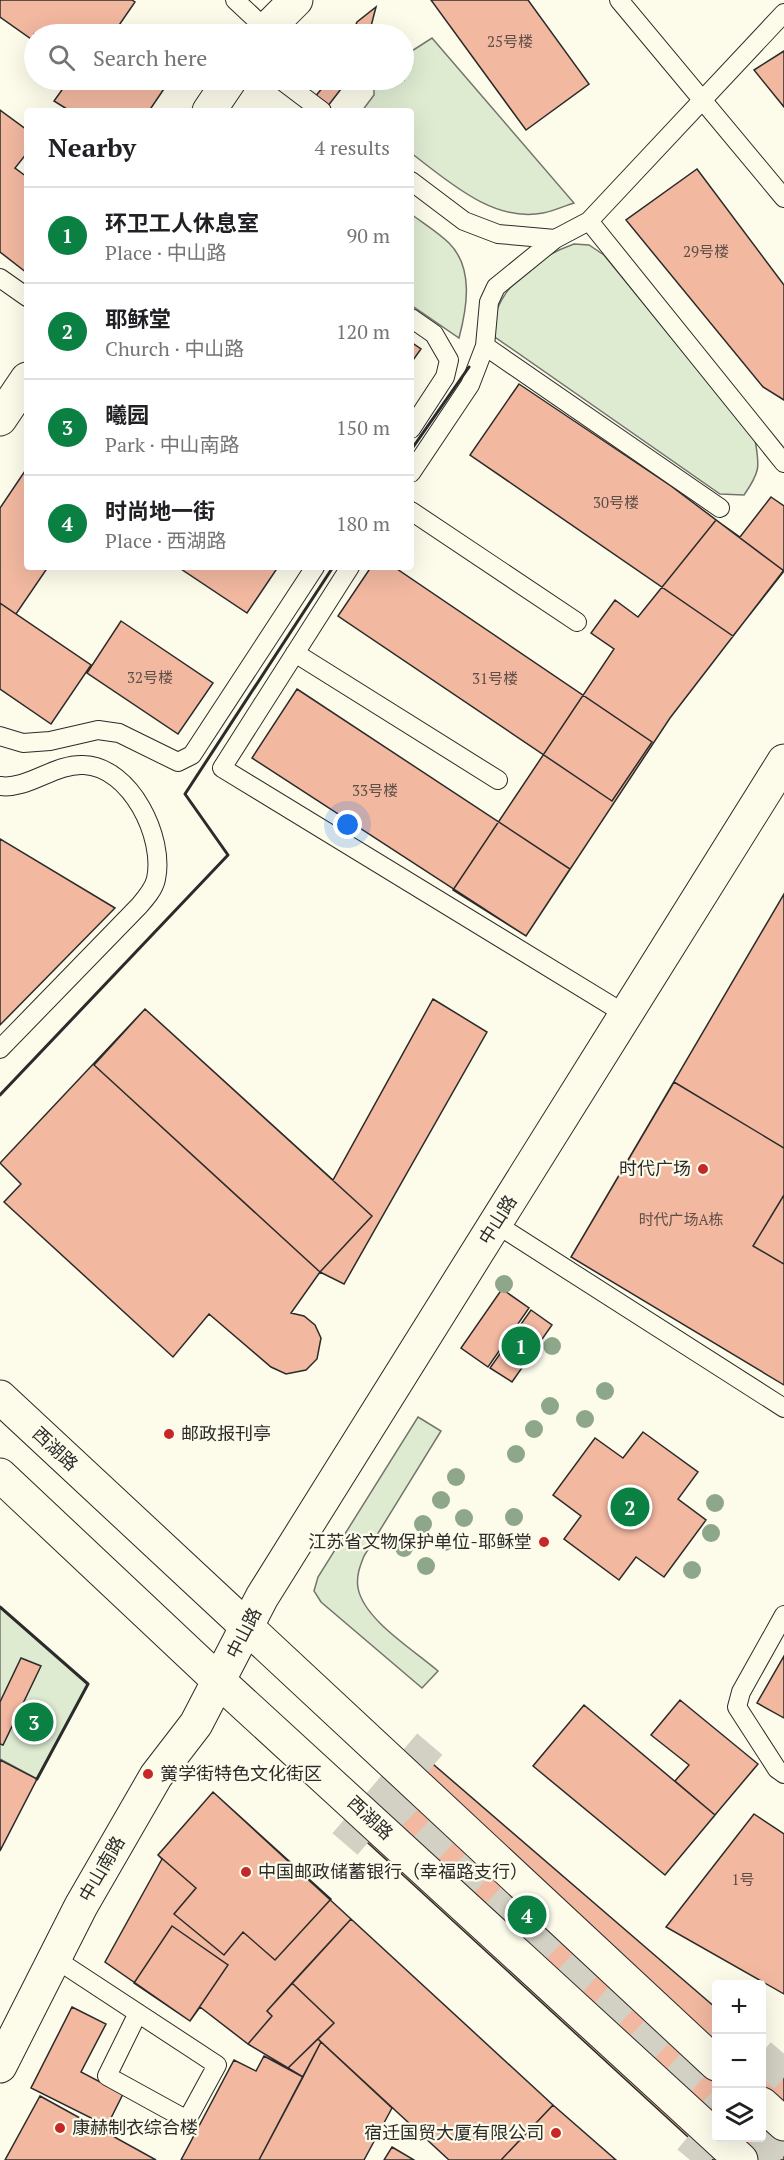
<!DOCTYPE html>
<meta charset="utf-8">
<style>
:root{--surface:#fff;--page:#f2f2f2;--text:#202124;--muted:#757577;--line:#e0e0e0;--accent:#0b8043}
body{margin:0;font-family:"PT Serif","Noto Sans SC",serif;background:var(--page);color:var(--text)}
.controls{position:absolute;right:18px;bottom:18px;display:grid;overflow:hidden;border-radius:6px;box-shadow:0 6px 24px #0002}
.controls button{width:54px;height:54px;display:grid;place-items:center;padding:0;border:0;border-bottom:2px solid var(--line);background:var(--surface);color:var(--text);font:30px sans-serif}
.you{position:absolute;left:348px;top:825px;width:21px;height:21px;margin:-15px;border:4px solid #fff;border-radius:50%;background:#1a73e8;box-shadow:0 0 0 9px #1a73e833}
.badge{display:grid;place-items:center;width:39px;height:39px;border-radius:50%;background:var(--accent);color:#fff;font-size:20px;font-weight:700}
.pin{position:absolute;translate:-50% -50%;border:3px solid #fff;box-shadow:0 2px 6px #0006}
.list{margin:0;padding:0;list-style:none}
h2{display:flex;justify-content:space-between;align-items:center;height:78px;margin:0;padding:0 24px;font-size:26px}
h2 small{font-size:20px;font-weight:400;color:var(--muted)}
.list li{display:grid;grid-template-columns:39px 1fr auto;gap:18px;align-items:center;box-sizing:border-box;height:96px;padding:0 24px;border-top:2px solid var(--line)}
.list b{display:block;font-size:22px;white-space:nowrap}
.list p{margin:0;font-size:20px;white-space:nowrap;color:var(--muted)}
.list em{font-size:20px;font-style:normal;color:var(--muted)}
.icon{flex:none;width:33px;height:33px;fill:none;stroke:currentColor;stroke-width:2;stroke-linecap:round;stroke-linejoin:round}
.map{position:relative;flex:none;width:784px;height:2160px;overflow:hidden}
.search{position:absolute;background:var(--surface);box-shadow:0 6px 24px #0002;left:24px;top:24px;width:390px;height:66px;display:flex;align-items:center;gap:15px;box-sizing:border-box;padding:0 21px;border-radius:33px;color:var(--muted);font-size:22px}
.panel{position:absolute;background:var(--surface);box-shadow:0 6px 24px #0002;left:24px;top:108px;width:390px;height:462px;border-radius:6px}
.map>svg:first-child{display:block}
</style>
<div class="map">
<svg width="784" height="2160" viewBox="0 0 784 2160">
<rect width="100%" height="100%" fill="#fdfbea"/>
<path fill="#deebd1" stroke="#74746e" stroke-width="1.5" d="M432,38L574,203C564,206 554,211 543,213C493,223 447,180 411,153V111H362L374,95V80H404V56Z
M411,214C423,223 438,232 449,243C474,268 467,308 459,338L411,305Z
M574,244L589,245L604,255L755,440C760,467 760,472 744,495L720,494L492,335C493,291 534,258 574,244Z
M418,1417L441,1431L364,1556C360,1566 356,1576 358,1588C364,1620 414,1650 438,1671L422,1688L321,1602L314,1591L318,1577Z
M0,1607L88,1684L37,1779L0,1759Z"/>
<path fill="#f2b8a0" stroke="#2b2b2b" stroke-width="1.5" d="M0,0H132L135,2L113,34H34V41L0,17Z
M431,0H528L589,84L526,130Z
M376,7L369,34H352L357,22Z
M784,51V107L754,70Z
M69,80H170L149,111H70L54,101Z
M329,80H348L324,111H303Z
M0,110L27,130V153L15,168L27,177V273L0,252Z
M697,169L784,285V400L763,387L626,220Z
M411,342L421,349L411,363Z
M519,384L671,486L784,571L733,636L470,455Z
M27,468V567H48L16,614L0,603V508Z
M771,497L784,506V570L670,718L526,936L453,890L614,649L591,633L615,600L638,617L716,520L740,537Z
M178,567H278L247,613Z
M371,567H394L652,742L612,801L338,616Z
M0,603L91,665L51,724L0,689Z
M121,621L213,683L178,734L87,673Z
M297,689L570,869L526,936L252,758Z
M0,839L115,908L0,1025Z
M784,894V1385L571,1257Z
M433,999L487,1032L344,1284L320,1272L291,1313L304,1316L315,1325L321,1338L317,1359L306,1370L286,1374L271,1367L209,1314L173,1357L4,1202L21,1184L0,1163L145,1009L333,1180Z
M145,1009L372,1216L320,1272L94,1065Z
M674,1082L784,1148V1195L753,1246L784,1264V1385L571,1257Z
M502,1289L529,1308L488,1367L461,1348Z
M531,1310L552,1325L512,1382L490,1368Z
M643,1432L698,1472L678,1499L706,1520L664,1577L636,1557L619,1580L564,1539L581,1516L553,1495L595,1438L623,1458Z
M784,1656V1718L757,1703Z
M21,1658L41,1666L3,1745L0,1744V1702Z
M680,1700L758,1764L715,1815L675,1781L689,1765L651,1735Z
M584,1705L715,1815L665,1875L533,1766Z
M412,1746L716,2008V2138H762V2046L784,2066V2160H713L345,1822Z
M0,1760L37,1779L0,1851Z
M213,1792L351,1919L267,2011L272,2016L248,2044L200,2007L190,2021L105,1962L162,1859L158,1855Z
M213,1792L331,1899L275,1960L243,1932L224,1955L174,1914L196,1888L158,1855Z
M754,1814L784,1834V1994L666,1927Z
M351,1919L553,2105L501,2160H449L318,2039L334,2023L292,1983Z
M172,1926L228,1965L190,2021L134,1983Z
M292,1983L334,2023L288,2068L248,2044L272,2016L267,2011Z
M72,2007L106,2024L81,2072L123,2094L107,2126L31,2088Z
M318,2039L321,2042L303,2077L288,2068Z
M321,2042L392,2108L364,2160H259Z
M264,2056L303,2077L259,2160H181L234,2060L256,2071Z
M40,2096L156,2160H5Z
M553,2105L616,2160H501Z
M553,2105L616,2160H501Z
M392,2147L414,2160H384Z"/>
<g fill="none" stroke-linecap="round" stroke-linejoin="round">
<path stroke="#d3d1c4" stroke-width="33" stroke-dasharray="33 16" stroke-linecap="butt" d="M387,1794L716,2101
M345,1844L435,1738
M762,2078L784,2052
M756,2138L780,2160
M690,2160L716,2129"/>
<g stroke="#2b2b2b" stroke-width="20">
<path id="lane" d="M235,0L266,29
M619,0L784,198
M281,80L322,111
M411,181L464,221L498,234L555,239L589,221L784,13
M589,221L784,463
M0,278L27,297
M411,318L434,334L449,360L445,377L411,429
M485,346L720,508
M411,473L470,385L485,346L489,302L496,287L555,239
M411,511L577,622
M350,567L222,768L625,1014
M295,653L498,780
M0,736L23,743L50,741L98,730L119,733L178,762L192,755L315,567
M0,786C28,790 55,763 84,765C131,767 165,838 156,879C154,889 146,898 139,906L0,1049
M496,1224L784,1408
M784,1615L741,1692L737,1707L777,1769L784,1774
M54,1958L217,2065L187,2120L107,2076L138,2013"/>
</g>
<g stroke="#2b2b2b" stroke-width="35">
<path id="street" d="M262,34L296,0
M209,111L230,80
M0,419L27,379
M0,2066L81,1906L156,1776L196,1724L262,1597L784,761"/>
</g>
<g stroke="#2b2b2b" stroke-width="35">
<path id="secondary" d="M0,1397L716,2064
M0,1475L220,1682L741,2160
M762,2104L784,2124"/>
</g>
<use href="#lane" stroke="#fdfbea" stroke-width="18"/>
<use href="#street" stroke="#fdfbea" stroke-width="33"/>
<use href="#secondary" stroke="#fdfbea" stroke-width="33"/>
<path stroke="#2b2b2b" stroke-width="3" d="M411,450L469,367
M0,1095L228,855L185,794L333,567
M0,1607L88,1684L37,1779"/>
</g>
<g fill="#8ea78a">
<circle cx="504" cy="1284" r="9"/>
<circle cx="552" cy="1346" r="9"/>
<circle cx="605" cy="1391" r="9"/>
<circle cx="550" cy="1406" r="9"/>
<circle cx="585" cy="1419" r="9"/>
<circle cx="534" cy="1429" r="9"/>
<circle cx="516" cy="1454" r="9"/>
<circle cx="456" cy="1477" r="9"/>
<circle cx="441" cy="1500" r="9"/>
<circle cx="715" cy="1503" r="9"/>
<circle cx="514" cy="1517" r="9"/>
<circle cx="464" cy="1518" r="9"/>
<circle cx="423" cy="1524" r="9"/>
<circle cx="711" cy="1533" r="9"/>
<circle cx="445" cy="1542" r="9"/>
<circle cx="404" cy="1548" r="9"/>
<circle cx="426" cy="1566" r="9"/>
<circle cx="692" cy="1570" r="9"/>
</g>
<g fill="#c62828" stroke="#fdfbea" stroke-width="2">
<circle cx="703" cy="1169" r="6"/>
<circle cx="169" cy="1434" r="6"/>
<circle cx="544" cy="1542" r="6"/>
<circle cx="148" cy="1774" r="6"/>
<circle cx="246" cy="1872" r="6"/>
<circle cx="60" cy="2128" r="6"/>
<circle cx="556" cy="2133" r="6"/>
</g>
<g text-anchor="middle" stroke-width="4.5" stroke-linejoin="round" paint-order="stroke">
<g font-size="15" fill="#5d4e48">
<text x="510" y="47">25号楼</text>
<text x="706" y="257">29号楼</text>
<text x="616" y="508">30号楼</text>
<text x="150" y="683">32号楼</text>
<text x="495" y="684">31号楼</text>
<text x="375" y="796">33号楼</text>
<text x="681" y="1225">时代广场A栋</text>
<text x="743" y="1885">1号</text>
</g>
<g font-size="18" fill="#2b2b2b" stroke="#fdfbea" text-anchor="start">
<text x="691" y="1175" text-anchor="end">时代广场</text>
<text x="181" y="1440">邮政报刊亭</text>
<text x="532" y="1548" text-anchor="end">江苏省文物保护单位-耶稣堂</text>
<text x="160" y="1780">黉学街特色文化街区</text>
<text x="258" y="1878">中国邮政储蓄银行（幸福路支行）</text>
<text x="72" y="2134">康赫制衣综合楼</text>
<text x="544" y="2139" text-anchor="end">宿迁国贸大厦有限公司</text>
</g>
<g font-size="18" fill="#2b2b2b" stroke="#fdfbea">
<text transform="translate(498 1220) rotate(-58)" y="6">中山路</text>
<text transform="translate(55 1449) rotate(43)" y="6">西湖路</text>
<text transform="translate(244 1633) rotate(-63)" y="6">中山路</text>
<text transform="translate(370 1818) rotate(43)" y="6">西湖路</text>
<text transform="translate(102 1869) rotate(-60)" y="6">中山南路</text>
</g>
</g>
</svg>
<div class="controls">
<button>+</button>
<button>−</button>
<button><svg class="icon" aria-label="layers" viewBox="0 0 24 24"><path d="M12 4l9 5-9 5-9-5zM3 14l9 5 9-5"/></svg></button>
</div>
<div class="you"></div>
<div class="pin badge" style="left:521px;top:1346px">1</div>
<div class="pin badge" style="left:630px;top:1507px">2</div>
<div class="pin badge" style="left:34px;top:1722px">3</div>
<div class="pin badge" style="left:527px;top:1915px">4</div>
<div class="search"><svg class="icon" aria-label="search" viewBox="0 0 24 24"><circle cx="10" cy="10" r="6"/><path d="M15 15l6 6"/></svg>Search here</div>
<section class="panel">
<h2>Nearby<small>4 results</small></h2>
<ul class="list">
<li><span class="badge">1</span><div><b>环卫工人休息室</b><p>Place · 中山路</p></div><em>90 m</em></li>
<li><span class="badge">2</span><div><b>耶稣堂</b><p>Church · 中山路</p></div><em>120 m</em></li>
<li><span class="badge">3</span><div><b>曦园</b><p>Park · 中山南路</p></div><em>150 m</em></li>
<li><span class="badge">4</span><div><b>时尚地一街</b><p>Place · 西湖路</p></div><em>180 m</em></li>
</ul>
</section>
</div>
